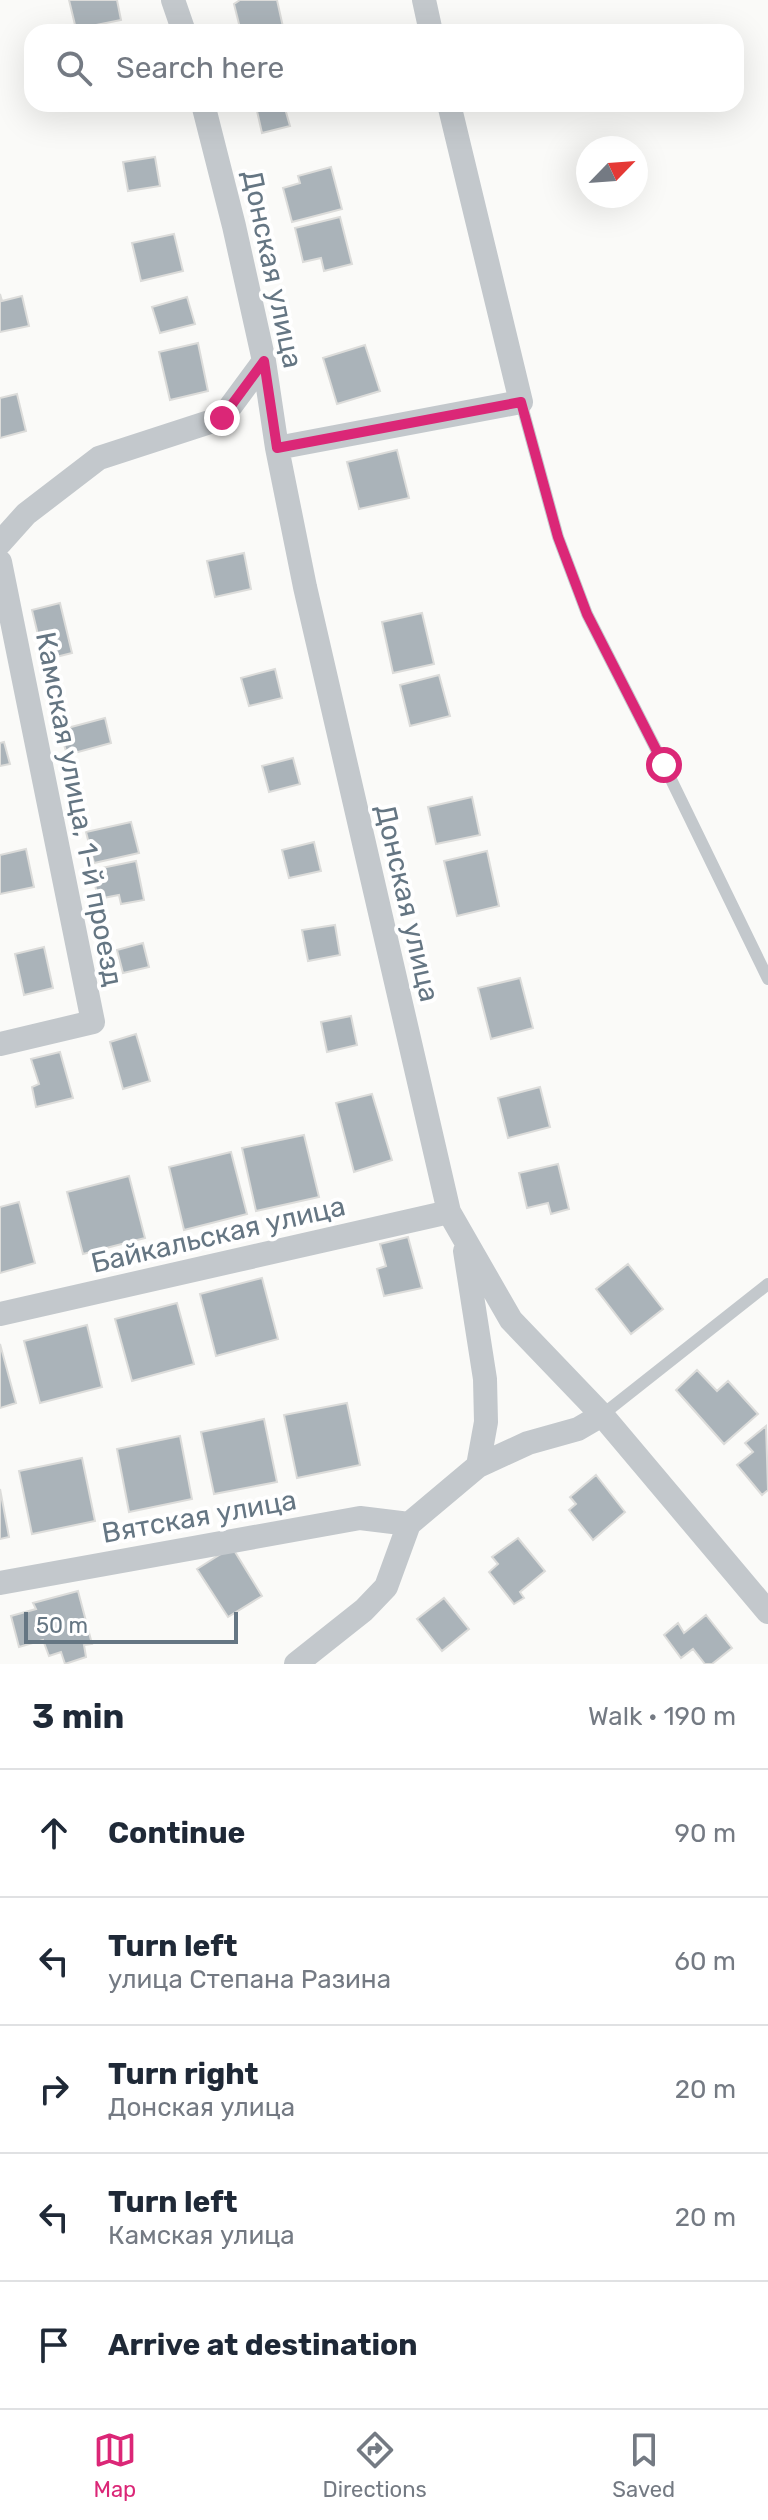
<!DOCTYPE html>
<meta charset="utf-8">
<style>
:root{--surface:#fff;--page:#f6f6f7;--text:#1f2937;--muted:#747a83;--line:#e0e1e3;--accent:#db2777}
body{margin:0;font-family:Rubik,sans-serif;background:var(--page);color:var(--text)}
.compass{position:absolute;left:576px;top:136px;width:72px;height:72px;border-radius:50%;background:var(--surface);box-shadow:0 8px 32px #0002;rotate:65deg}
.scale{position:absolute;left:24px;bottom:20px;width:214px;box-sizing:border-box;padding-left:8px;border:4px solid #657683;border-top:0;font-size:22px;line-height:28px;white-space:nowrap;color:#657683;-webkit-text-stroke:6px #fff;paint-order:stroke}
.stop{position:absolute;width:24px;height:24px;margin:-18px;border:6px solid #db2777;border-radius:50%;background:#fff}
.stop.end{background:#db2777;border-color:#fff;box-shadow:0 2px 8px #0008}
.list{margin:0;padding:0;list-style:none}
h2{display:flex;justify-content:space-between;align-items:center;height:104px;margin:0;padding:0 32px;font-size:34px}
h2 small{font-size:26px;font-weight:400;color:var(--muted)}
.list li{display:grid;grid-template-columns:52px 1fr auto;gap:24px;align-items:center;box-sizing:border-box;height:128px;padding:0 32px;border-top:2px solid var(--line)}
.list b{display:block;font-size:30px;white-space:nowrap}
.list p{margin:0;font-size:26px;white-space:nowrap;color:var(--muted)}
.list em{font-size:26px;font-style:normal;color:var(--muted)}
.icon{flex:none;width:44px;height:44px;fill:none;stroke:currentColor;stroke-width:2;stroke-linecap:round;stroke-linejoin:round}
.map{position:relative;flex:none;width:768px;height:1664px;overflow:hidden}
.search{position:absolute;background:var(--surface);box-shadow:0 8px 32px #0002;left:24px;right:24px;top:24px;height:88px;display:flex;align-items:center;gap:20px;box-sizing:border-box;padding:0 28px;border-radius:24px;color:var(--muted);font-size:30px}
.sheet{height:744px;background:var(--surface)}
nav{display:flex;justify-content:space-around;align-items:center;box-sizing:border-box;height:112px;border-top:2px solid var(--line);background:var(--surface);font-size:22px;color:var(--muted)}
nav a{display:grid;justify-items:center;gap:4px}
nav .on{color:var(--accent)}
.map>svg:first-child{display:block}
</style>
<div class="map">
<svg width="768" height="1664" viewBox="0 0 768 1664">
<rect width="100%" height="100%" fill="#fafaf8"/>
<path fill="#aab3b9" stroke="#dcdcda" stroke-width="2" d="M69,0H117L121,20L76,29Z
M240,0H277L283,27L261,32H241L234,4Z
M284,105L290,126L262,133L257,111Z
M155,157L160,186L128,191L123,162Z
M331,167L342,209L292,222L283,188L300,183L298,176Z
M340,217L352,264L324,271L321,258L303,262L295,228Z
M174,234L183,271L141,281L132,243Z
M0,294L2,301L22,296L29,326L0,332Z
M187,297L195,324L160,333L152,307Z
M198,343L208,391L170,400L159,352Z
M365,345L380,391L337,404L323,358Z
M17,394L26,431L0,438V398Z
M397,450L409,498L359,509L347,462Z
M244,553L251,589L215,597L207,561Z
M60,603L72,653L44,660L32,610Z
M422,613L434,664L393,673L382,622Z
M275,669L282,698L249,706L241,678Z
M439,675L450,716L410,726L400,685Z
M105,718L111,743L67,755L60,730Z
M4,742L10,764L0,766V743Z
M293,758L300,784L269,792L262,766Z
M472,797L480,835L436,844L428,807Z
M131,822L139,853L94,863L86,832Z
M314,842L321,871L289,878L282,850Z
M26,849L34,887L0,894V855Z
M487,851L499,906L457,916L444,861Z
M136,861L144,900L121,904L119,895L98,899L92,870Z
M335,925L340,955L308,961L302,930Z
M143,943L149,967L123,973L117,950Z
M44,947L53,988L24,995L15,954Z
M520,978L533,1028L491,1039L478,988Z
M351,1016L357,1045L327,1052L321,1022Z
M136,1034L150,1081L123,1089L110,1042Z
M60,1052L73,1098L36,1107L32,1087L39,1084L31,1059Z
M540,1087L550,1127L508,1138L498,1098Z
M372,1094L392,1160L354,1172L336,1103Z
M304,1135L319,1197L256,1211L242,1148Z
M231,1152L247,1214L184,1230L169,1167Z
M558,1164L569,1209L551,1214L548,1203L527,1208L519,1173Z
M129,1176L145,1238L83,1254L67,1192Z
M19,1202L35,1263L0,1273V1207Z
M408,1237L422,1288L384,1296L377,1269L386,1266L380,1244Z
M628,1264L663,1309L631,1334L596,1289Z
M262,1278L278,1339L216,1356L200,1294Z
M177,1303L194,1364L132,1381L115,1319Z
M87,1325L102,1387L40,1403L24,1341Z
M0,1344L16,1403L0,1408Z
M697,1370L717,1391L728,1381L758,1414L724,1444L676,1390Z
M347,1403L360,1465L297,1478L284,1415Z
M264,1419L277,1482L214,1494L201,1432Z
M766,1426L768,1490L762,1495L737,1465L753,1452L745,1443Z
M180,1436L192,1499L129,1512L117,1449Z
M82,1458L95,1521L32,1534L19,1471Z
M596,1475L625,1512L593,1540L569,1510L576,1504L570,1497Z
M0,1489L9,1537L0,1539Z
M518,1538L545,1571L520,1592L524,1598L514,1604L489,1572L498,1564L492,1557Z
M232,1547L262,1596L228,1617L197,1569Z
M78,1591L92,1644L84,1645L86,1657L65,1664L61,1652L49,1656L43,1640L19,1647L11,1616L36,1609L33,1603Z
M444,1598L469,1629L442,1651L417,1619Z
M706,1615L732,1648L712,1664H705L693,1649L681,1658L664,1635L678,1623L684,1633Z"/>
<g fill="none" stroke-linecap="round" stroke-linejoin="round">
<path stroke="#c3c8cc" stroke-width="12" d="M521,402L558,537L587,614L664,765L768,979
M602,1415L768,1284"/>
<path stroke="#c3c8cc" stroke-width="24" d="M173,0L184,32
M424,0L431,32
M203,104L234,226L264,361L277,448L305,587L449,1212L511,1320L602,1415L768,1612
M277,448L521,402L449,104
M0,543L26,514L99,458L222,418L264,361
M0,562L93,1022L0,1044
M465,1251L485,1379L486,1422L478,1466
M0,1314L449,1212
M0,1583L360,1518L409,1524
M296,1664L364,1610L386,1587L409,1524L478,1466L528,1443L578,1429L602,1415"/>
</g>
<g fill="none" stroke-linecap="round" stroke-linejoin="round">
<path stroke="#db2777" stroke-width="10" d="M222,418L264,361L277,448L521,402L558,537L587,614L664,765"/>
</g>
<g text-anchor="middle" stroke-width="8" stroke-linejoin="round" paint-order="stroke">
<g font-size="28" fill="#657683" stroke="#fff">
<text transform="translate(273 269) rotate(78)" y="10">Донская улица</text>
<text transform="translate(80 809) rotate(79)" y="10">Камская улица, 1-й проезд</text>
<text transform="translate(408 903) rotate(77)" y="10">Донская улица</text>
<text transform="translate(218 1234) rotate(-13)" y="10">Байкальская улица</text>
<text transform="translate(199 1516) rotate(-10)" y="10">Вятская улица</text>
</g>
</g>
</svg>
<svg class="compass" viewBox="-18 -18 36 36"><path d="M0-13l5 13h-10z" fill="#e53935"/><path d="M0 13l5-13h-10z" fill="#747a83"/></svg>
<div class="scale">50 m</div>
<div class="stop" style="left:664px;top:765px"></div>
<div class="stop end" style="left:222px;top:418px"></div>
<div class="search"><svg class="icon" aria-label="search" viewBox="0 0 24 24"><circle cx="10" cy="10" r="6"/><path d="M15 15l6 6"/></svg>Search here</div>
</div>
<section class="sheet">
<h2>3 min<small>Walk · 190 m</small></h2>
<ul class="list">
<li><svg class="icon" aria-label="ahead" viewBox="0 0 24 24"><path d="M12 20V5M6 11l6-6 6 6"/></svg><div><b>Continue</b></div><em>90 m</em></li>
<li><svg class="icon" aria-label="left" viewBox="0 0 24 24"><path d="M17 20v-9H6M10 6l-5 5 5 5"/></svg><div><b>Turn left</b><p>улица Степана Разина</p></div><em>60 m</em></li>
<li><svg class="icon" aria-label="right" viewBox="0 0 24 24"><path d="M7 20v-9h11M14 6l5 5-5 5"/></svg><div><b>Turn right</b><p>Донская улица</p></div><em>20 m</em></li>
<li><svg class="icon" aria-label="left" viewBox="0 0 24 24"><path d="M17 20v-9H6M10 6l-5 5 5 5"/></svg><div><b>Turn left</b><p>Камская улица</p></div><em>20 m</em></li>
<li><svg class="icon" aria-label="arrive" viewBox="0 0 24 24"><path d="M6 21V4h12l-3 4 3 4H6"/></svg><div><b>Arrive at destination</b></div></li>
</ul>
</section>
<nav>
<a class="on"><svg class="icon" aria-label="map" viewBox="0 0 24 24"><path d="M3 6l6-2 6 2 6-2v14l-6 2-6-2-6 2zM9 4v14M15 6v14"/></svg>Map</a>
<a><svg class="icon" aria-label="directions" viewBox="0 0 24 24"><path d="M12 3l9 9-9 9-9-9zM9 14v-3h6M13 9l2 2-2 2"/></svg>Directions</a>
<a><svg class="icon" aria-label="saved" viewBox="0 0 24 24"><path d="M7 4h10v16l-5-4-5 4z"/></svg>Saved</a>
</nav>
